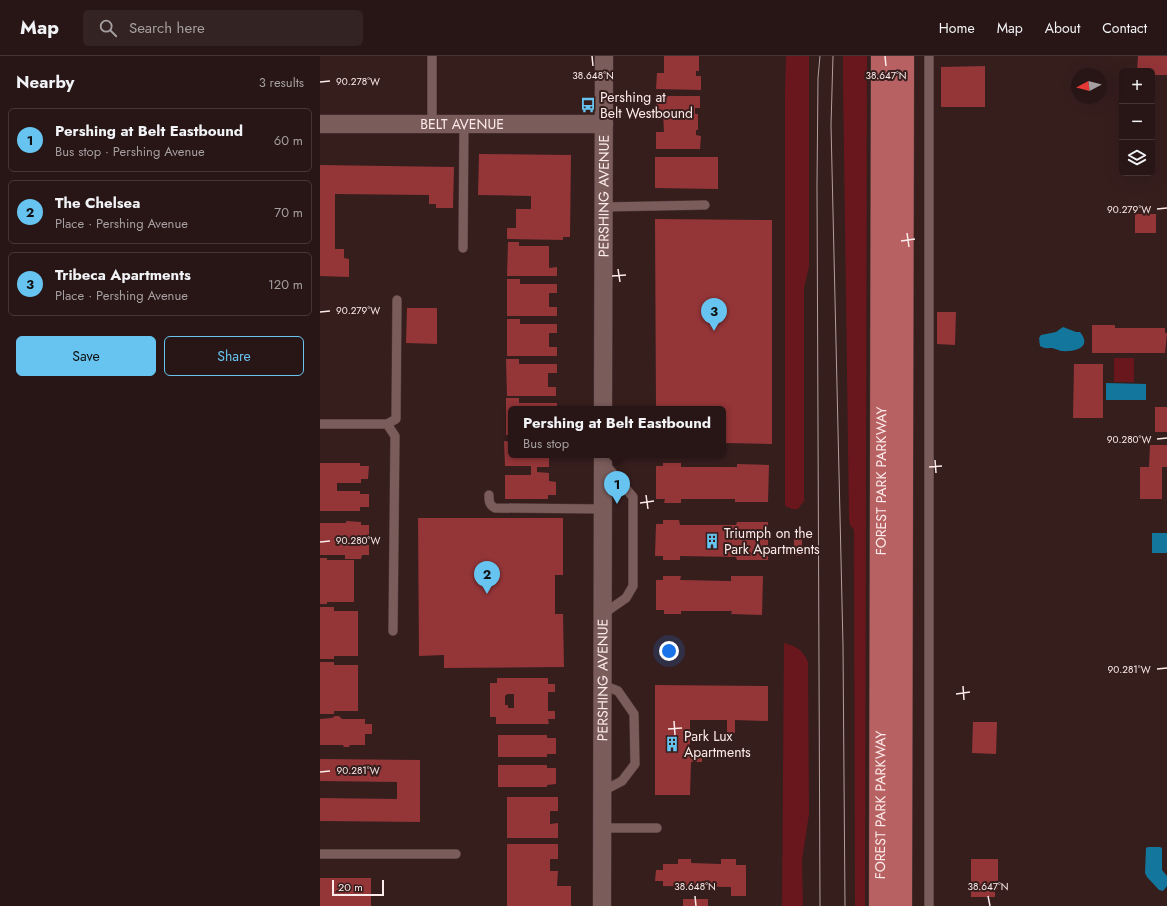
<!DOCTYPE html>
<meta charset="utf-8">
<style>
:root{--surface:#281616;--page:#342323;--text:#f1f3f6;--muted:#a59fa1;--line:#443535;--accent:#67c4f0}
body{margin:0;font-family:Jost,sans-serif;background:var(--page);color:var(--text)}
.controls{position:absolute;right:12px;top:12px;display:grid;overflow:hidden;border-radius:6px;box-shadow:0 4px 16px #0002}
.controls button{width:36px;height:36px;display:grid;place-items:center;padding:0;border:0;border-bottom:1px solid var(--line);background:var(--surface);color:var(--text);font:20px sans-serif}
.compass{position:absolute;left:751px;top:12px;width:36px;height:36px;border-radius:50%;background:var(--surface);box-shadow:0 4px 16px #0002;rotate:263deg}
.scale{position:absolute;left:12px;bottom:10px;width:52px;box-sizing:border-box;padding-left:4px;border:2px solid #fcebea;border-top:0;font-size:11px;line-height:14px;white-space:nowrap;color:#fcebea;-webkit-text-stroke:3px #361e1d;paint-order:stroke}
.you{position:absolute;left:349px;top:595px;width:14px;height:14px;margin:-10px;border:3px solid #fff;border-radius:50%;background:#1a73e8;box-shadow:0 0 0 6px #1a73e833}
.badge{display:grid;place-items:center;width:26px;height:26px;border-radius:50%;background:var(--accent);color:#111;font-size:13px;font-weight:700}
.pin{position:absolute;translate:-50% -33px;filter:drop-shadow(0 1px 2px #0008)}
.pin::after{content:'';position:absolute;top:21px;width:14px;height:12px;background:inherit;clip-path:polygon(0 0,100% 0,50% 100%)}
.popup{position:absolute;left:188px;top:350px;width:218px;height:52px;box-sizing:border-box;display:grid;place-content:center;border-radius:6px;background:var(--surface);filter:drop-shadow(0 1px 3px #0005);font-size:13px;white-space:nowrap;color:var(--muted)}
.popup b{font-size:15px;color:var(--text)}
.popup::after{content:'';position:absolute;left:50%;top:100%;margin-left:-8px;border:8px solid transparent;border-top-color:var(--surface)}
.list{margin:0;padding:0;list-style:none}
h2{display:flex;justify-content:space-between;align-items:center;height:52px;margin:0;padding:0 16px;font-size:17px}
h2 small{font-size:13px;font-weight:400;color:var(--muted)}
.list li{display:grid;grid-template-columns:26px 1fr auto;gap:12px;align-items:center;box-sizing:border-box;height:64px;margin:0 8px 8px;padding:0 8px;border:1px solid var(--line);border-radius:6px}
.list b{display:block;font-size:15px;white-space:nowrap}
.list p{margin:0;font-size:13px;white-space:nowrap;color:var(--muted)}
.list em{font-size:13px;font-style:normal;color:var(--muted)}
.actions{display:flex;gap:8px;padding:12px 16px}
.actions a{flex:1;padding:9px 0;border:1px solid var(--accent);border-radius:6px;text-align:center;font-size:14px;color:var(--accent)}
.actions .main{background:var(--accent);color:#111}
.icon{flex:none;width:22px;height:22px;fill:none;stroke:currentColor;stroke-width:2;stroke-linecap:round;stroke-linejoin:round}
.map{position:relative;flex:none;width:847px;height:850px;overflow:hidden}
header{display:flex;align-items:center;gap:24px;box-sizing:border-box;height:56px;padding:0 20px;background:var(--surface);border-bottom:1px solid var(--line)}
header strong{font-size:19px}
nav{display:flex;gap:22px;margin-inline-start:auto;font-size:14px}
.search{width:280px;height:36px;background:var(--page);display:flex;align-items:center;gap:10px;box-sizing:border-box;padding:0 14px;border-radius:6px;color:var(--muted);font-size:15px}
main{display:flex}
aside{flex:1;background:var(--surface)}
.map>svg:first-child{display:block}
</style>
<header>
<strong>Map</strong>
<div class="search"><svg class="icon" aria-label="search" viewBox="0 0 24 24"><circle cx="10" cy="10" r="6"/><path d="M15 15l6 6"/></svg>Search here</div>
<nav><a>Home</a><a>Map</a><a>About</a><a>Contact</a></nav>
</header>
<main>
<aside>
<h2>Nearby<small>3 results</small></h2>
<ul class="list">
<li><span class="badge">1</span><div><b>Pershing at Belt Eastbound</b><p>Bus stop · Pershing Avenue</p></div><em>60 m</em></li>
<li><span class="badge">2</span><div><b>The Chelsea</b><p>Place · Pershing Avenue</p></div><em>70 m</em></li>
<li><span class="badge">3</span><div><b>Tribeca Apartments</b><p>Place · Pershing Avenue</p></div><em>120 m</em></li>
</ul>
<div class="actions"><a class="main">Save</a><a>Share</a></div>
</aside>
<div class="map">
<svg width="847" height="850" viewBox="0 0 847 850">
<rect width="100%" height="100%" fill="#361e1d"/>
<path fill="#69171d" d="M466,0H489V211L484,232V445L478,453H472L465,450V37Z
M523,0H547L545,850H535L534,474L530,469L529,462L523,24Z
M794,302H814V326H794Z
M464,587C477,591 482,593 488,606L489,758L482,804L483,850H462Z"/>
<path fill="#12769d" d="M743,271L756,276H760C773,292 754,296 741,295C738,294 736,293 732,292C727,292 725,293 720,290L719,282L721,279L736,276Z
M786,327L826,328V344H786Z
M832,477H847V497H832Z
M828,791H840L842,792V814L847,820V830L843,835L839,834L827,821L825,817L826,792Z"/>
<path fill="#943538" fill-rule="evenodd" d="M344,0H379V15H376V20H381V34L336,33L337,17H344Z
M818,0H847V19H832V15L817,14Z
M665,10V51H621V11Z
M337,40H380V52H375V58H378V74H376V79L381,80L380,93H336V76H344L343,56H337Z
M159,98L251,99L250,181H243V184L187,183V172H196V153H211V140L158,139Z
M335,101H398V133L335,132Z
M0,109L134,111L133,152H116V148H109V139L15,138V193H24V202L29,203V221L0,220Z
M815,158H836V177H815Z
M335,163L452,164V388L403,387V353H336Z
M188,186H199V190H229V212L237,211V220H187Z
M187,223H200V228H237V237H229V251H237V260H187Z
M87,252H117V288L86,287Z
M617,256H636L635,289L617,288Z
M187,263H200V268H237V277H229V291H237V300H187Z
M772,269H795V272H845V277H847L845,297H772Z
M186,303H199V308H237V317H228V331H236V340H187Z
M754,308H783V362H753Z
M186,342H199V347H237V353H191V379H186Z
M835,351H847V376H835Z
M184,385L191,386V399H236V402H229V411H217V416L229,417V425L236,426V439H228V443H185V419H211V410H185Z
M830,389H847V411H842V443H820V411H829Z
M0,407H40V410H49L48,423H41V427H17V435H40V438H49V451H40V455H0Z
M343,407H361V411H417V408L449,409L448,446H415V443H361V447H344L345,443H336V410H343Z
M98,462H243V519H235V558H243L244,611L124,612V599L99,600Z
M343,464H359L360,469H416L417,466H448V504H417L416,501L360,500V504H343V500H335L336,468H343Z
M26,465L41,466V469H49V479H42L41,488L49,489V499H42L41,503H25V499H0V467H26Z
M474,479H482V500H474Z
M0,502H7V504H34V546H7V548H0Z
M343,520H361L360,524L411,525V520H443L442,559L411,558L412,555H361V558H344V554H336V524H343Z
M0,551H14V555H38V600H14V603H0Z
M0,606H14V609H38V655H14V658H0Z
M177,622H228V628H235V636H228V655H235V663H228L229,668H176V661H170V627H177ZM187,638H194V652H188V649H185V640Z
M335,629L448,630V665L415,664V677H407V664H370V700H382V706H371L370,739H335Z
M15,660H19L22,663H45V668H52V678H45V689H30L29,691H24L23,689H0V663L12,662Z
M653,666H677L676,698L652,697Z
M178,679H227V682H236V698H227V701H178Z
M0,703L100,704V766L0,765V742L77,743V726L0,725Z
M178,709H227V712H236V728L227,729V731H178Z
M187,741H238V755H230V768L238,767V782H187Z
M187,788H238V803H230V815H238L237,830H251V850H187Z
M358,803H371V807L401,808V803H416V809H426V840H411V831L343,830V825H335L336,814H343V808H358Z
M651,803H678V833L675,834V841H651Z
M0,822H51V850H0Z
M363,843H388V850H363Z"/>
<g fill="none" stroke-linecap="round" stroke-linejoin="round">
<g stroke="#4e3939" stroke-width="10">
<path id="lane" d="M112,68V0
M284,151L385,149
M143,192L144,68
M0,368H67L75,380L73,575
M67,368L76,363L77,244
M169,439C169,445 169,449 175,452L283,453
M283,558L306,542L313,530V441L285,408
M283,735L302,725L315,708L314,658L298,635L283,629
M282,772H337
M0,798H136
M609,850V0"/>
</g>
<g stroke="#4e3939" stroke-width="19">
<g id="street">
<path id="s1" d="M0,68H284"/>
<path id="s2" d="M283,353L284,0"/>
<path id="s3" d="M282,850L283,399"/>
</g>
</g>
<g stroke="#4e3939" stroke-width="23">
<g id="primary">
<path id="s4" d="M560,850L562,0"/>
<path d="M581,850L583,0"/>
</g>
</g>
<use href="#lane" stroke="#7a5c5b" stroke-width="9"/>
<use href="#street" stroke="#7a5c5b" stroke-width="18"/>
<use href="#primary" stroke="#b86162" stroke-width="22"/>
<path stroke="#b29e9d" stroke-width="1" d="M513,0L511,69L523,590L525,850
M500,850L497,129L498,22L500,0"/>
</g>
<path fill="none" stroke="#fcebea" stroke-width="1.5" d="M272,0L273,10M565,0L566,10M0,26L10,25M837,153L847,152M587,177L589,191M581,185L595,183M298,213L300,226M292,220L306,219M0,256L10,255M837,383L847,382M615,404L616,417M609,411L622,410M326,439L328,453M320,447L334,445M0,486L10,485M837,613L847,612M643,630L644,644M636,638L650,636M354,665L355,679M348,673L362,672M0,716L10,715M375,840L376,850M668,840L670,850"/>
<defs>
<g id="bus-bare" transform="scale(1.2)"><path d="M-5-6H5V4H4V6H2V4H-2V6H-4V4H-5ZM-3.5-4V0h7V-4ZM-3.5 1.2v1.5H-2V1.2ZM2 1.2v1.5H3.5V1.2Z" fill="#67c4f0" stroke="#361e1d" stroke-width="2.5" paint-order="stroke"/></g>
<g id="building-bare" transform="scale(1.2)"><path d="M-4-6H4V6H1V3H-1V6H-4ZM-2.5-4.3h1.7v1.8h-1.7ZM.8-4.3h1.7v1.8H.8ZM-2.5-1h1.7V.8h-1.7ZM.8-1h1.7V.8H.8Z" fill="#67c4f0" stroke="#361e1d" stroke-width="2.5" paint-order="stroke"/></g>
</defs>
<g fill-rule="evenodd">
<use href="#bus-bare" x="268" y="49"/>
<use href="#building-bare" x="392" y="485"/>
<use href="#building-bare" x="352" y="688"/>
</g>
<g text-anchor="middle" stroke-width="4" stroke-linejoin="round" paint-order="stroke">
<g font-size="14" fill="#fcebea" stroke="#361e1d" text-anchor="start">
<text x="280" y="46">Pershing at<tspan x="280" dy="16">Belt Westbound</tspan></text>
<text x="404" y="482">Triumph on the<tspan x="404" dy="16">Park Apartments</tspan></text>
<text x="364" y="685">Park Lux<tspan x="364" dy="16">Apartments</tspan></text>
</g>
<g font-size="14" fill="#fcebea" stroke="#361e1d">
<text dy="5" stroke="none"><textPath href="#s1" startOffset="142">BELT AVENUE</textPath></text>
<text dy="5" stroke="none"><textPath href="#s2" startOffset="213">PERSHING AVENUE</textPath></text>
<text dy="5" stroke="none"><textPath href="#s4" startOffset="425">FOREST PARK PARKWAY</textPath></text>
<text dy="5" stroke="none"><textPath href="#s3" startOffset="226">PERSHING AVENUE</textPath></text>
<text dy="5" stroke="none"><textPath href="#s4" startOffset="101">FOREST PARK PARKWAY</textPath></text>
</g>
</g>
<g font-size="10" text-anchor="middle" fill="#fcebea" stroke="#361e1d" stroke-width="4" stroke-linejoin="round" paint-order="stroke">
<text x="273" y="23">38.648°N</text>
<text x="566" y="23">38.647°N</text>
<text x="38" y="29">90.278°W</text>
<text x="809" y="157">90.279°W</text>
<text x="38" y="258">90.279°W</text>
<text x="809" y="387">90.280°W</text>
<text x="38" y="488">90.280°W</text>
<text x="809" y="617">90.281°W</text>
<text x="38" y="718">90.281°W</text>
<text x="375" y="834">38.648°N</text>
<text x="668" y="834">38.647°N</text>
</g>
</svg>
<div class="controls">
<button>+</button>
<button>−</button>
<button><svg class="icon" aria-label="layers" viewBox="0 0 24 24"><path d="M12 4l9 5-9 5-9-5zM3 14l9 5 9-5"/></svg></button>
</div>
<svg class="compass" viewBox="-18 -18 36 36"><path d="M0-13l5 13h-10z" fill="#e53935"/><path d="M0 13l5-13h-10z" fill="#a59fa1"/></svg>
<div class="scale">20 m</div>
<div class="you"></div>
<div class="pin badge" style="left:297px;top:448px">1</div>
<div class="popup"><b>Pershing at Belt Eastbound</b>Bus stop</div>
<div class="pin badge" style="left:167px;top:538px">2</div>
<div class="pin badge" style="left:394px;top:275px">3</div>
</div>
</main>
